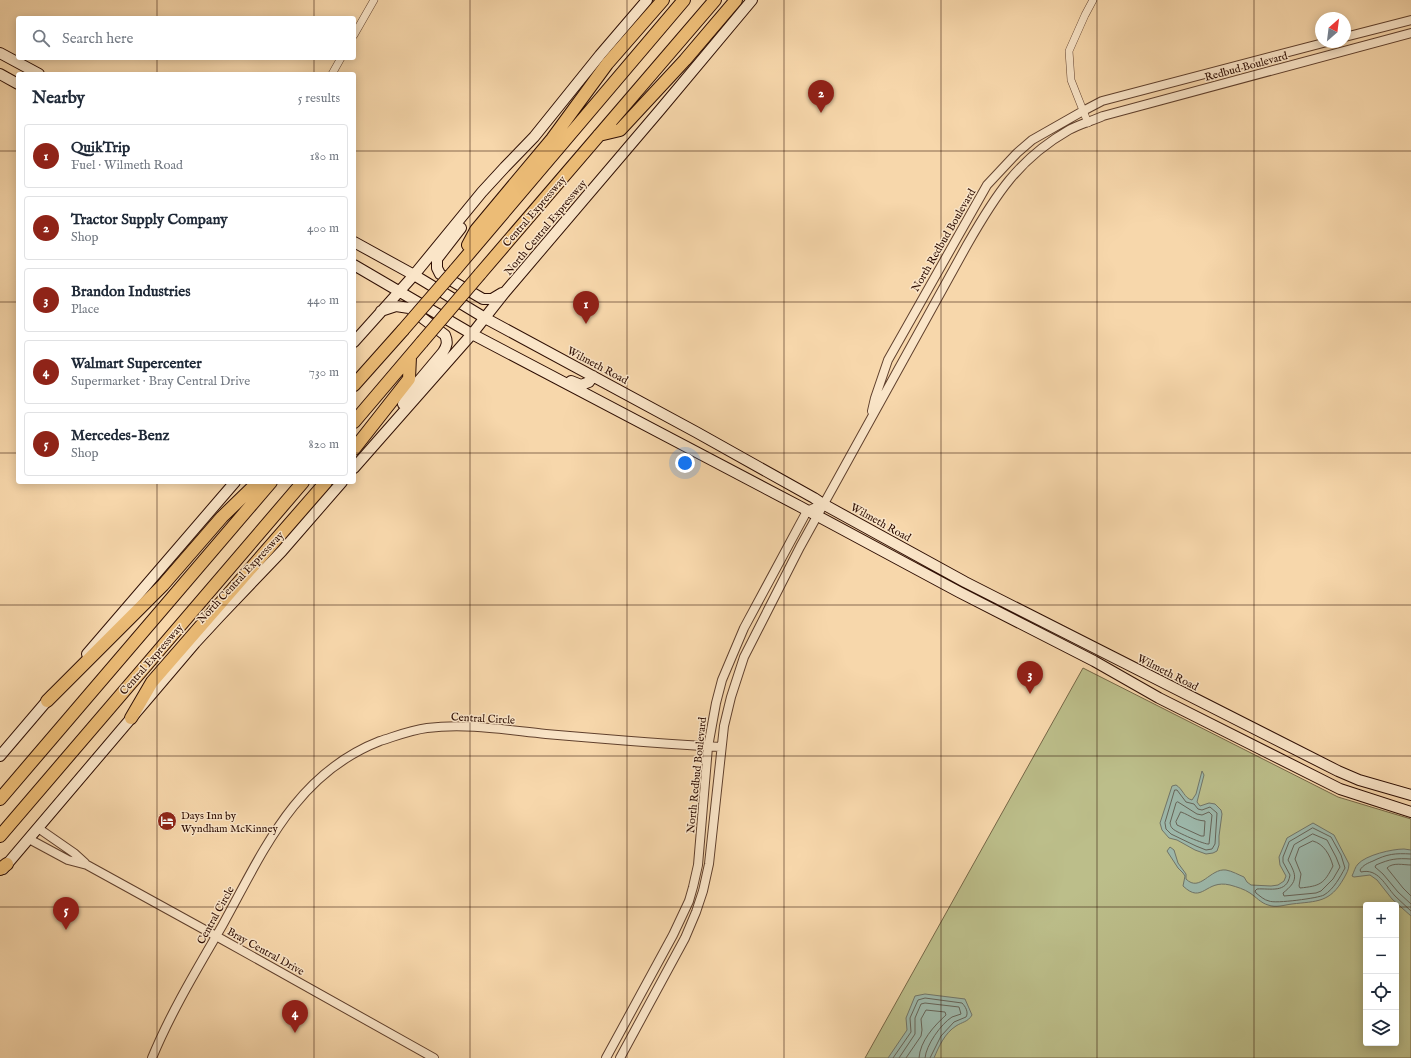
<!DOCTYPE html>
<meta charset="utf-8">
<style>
:root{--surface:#fff;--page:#f2f2f3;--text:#1f2937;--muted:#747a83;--line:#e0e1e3;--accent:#8f2418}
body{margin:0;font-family:"IM FELL English",serif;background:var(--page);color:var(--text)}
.controls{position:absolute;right:12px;bottom:12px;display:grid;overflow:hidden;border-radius:4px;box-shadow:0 2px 10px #0003}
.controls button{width:36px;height:36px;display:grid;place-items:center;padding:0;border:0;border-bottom:1px solid var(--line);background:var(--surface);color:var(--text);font:20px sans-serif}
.compass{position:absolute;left:1315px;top:12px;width:36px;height:36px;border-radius:50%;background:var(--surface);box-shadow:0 2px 10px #0003;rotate:28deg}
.you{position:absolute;left:685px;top:463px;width:14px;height:14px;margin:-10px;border:3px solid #fff;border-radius:50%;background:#1a73e8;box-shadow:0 0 0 6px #1a73e833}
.badge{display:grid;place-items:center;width:26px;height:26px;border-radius:50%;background:var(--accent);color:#fff;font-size:13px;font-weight:700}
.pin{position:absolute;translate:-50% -33px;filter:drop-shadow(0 1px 2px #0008)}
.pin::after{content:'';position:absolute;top:21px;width:14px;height:12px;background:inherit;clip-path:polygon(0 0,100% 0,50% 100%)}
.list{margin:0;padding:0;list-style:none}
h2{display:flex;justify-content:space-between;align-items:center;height:52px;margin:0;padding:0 16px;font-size:17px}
h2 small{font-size:13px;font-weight:400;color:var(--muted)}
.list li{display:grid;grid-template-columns:26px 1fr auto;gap:12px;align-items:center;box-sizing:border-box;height:64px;margin:0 8px 8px;padding:0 8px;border:1px solid var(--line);border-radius:4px}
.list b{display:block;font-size:15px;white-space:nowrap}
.list p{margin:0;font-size:13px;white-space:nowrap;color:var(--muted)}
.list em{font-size:13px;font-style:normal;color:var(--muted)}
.icon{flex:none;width:22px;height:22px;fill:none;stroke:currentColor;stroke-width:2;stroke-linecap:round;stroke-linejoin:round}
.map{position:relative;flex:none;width:1411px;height:1058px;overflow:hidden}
.search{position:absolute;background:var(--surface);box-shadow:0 2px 10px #0003;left:16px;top:16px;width:340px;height:44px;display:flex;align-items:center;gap:10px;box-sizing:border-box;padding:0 14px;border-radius:4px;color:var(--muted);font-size:15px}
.panel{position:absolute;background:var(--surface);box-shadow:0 2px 10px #0003;left:16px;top:72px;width:340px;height:412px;border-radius:4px}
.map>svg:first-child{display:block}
</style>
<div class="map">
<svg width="1411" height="1058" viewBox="0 0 1411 1058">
<rect width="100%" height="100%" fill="#f7d7ab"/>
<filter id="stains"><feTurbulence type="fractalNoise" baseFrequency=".005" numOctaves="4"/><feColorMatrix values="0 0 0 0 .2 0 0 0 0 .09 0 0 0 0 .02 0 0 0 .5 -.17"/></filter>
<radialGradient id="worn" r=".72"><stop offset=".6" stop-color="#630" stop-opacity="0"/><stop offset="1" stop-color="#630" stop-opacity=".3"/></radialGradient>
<path fill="#bcbe8a" stroke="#756646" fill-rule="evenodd" d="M1083,668L1338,797L1411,819V1058H865ZM1366,905H1396V1043H1366Z"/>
<path fill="#9db9ac" stroke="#717568" d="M1202,771L1204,775L1197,802L1200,806L1209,803L1215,804L1221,810L1222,814L1219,836V845L1217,851L1213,853L1206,854L1195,850L1177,840L1169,838L1162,830L1160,823L1172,786L1176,785C1183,789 1184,798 1192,800L1196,794Z
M1313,823L1334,835L1349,864C1349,870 1346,874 1344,878C1330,903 1317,901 1292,904C1284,905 1276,908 1268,905C1261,903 1256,897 1250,893C1244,889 1237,887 1230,885C1205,879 1203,905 1183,886L1185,876L1183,873L1178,868L1167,851L1170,847L1174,850L1178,863L1186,874V879C1200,893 1210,868 1226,870C1232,871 1239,875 1244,877L1247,882L1251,885L1271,886L1278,885L1284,881L1286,876L1280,865L1279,857L1287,838Z
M1404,849L1411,850V916L1392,899L1377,880L1370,875L1354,877L1352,876C1354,872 1355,867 1358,864C1366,855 1392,849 1404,849Z
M925,994L965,999L972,1015C968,1022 962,1022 956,1026C945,1033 939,1046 934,1058H888L907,1030L906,1018L915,996Z"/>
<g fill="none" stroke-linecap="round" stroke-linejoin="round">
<path stroke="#666458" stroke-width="1" d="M1175,790H1177L1186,802L1194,804L1198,809L1202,810L1210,807L1217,813L1215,844L1212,849L1206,850L1196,846L1171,834L1166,829L1165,823Z
M1178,802L1197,814L1202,815L1209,812L1212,815L1209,844C1205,845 1176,832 1173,829C1170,826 1171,826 1170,823L1176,803Z
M1181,812C1192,816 1193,820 1205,821L1204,836H1201L1177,825L1176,822Z
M1313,828L1331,837L1341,855L1345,868C1340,877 1334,889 1324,895C1319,898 1275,904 1269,901C1264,900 1260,896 1256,893L1255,891L1257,889C1270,888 1287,894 1290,875L1283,862V857L1289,842Z
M1313,834L1327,840L1336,857L1340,867L1333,879L1321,891L1316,893L1284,896L1283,893C1298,881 1297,876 1288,860L1294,845Z
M1313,841C1324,844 1330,855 1333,866C1324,884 1320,886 1300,888L1299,886L1301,874L1295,859L1299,848Z
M1411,854C1395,853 1387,854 1373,861C1368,863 1363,865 1360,870L1361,872C1378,868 1385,885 1395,896C1400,901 1406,906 1411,911
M1411,859C1396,858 1390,859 1376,865L1375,867L1383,874L1398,892L1411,904
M1411,865C1403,865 1393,862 1387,868L1403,888L1411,896
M893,1058L911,1032L910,1018L918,1000L925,998L962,1003C965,1006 969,1012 966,1017L954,1022L941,1036L930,1058
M899,1058L915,1034V1018L921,1004L925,1003L959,1007L961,1014C958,1015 955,1016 952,1017C941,1024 926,1045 925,1058
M906,1058L921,1036L922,1030L921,1019L926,1010L945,1012L946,1015C934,1026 920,1041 919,1058"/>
<g stroke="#60402d" stroke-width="8">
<path id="minor" d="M354,35L374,0
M332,74L341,58
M1088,123L1071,80L1069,51L1085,15L1093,0"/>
</g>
<g stroke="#60402d" stroke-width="10">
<path id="tertiary" d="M1345,37L1411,20
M872,411L875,398L888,360L987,185L1017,153L1032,140L1083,111L1102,101L1327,42
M38,828L74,853L85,863
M29,839L68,860L87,865L216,936L434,1058
M152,1058C171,1012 197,969 222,926C263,852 295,774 380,741C396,736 411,730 427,728C467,723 506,730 546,734C604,739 663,744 721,747
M606,1058L673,935L689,901L693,887L698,865L708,747L716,703L722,680L744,628L807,511L823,504
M620,1058L685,938L696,912L703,891L709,864L724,726L731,697L744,657L800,547L967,245C995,196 1018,159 1069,130C1080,124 1092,121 1103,116L1411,33"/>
</g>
<g stroke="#2e0e03" stroke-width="12">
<path id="secondary" d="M0,53L39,74
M0,74L18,84
M461,228L437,259V268L440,274L483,299H492L502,293
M354,242L414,275L485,318L696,432L814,498L823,504L965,582L1338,771L1359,780L1411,795
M354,265L472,334L799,506L959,592L1094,661L1159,698L1340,789L1411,812
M381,311L396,306L409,308L445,335C448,342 447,346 443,352L412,389L403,404
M354,342L414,275L482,192L505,167L534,137L600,55L647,0
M571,381L581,385L589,382L593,376
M354,468L472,334L506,291L660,110L752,0
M87,654L235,482
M0,756L52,695
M3,869L195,643L220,616L282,551L342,482"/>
</g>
<g stroke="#2e0e03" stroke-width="14">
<path id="motorway" d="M599,135L620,130L685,60L736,0
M468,245L476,230L552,139L607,64L663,0
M455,270L684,0
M480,274L715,0
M354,385L403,330
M354,422L422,342
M354,449L409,379L410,357
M47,701L163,585L222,517L258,482
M131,718L152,682L326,482
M0,799L271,482
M0,836L303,482
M0,869L7,864"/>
</g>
<use href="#minor" stroke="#fae5c8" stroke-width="7"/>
<use href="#tertiary" stroke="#fae5c8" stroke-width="8"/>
<use href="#secondary" stroke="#fae5c8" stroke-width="10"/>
<use href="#motorway" stroke="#ecbc76" stroke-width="12"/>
<g stroke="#2e0e03" stroke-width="14" stroke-linecap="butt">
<path id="motorway-bridge" d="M403,330L455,270
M422,342L480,274"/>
</g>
<use href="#motorway-bridge" stroke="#ecbc76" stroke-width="12"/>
</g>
<path fill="none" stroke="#2e0e03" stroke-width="1" stroke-opacity="0.55" d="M157,0V18M314,0V18M470,0V1058M627,0V1058M784,0V1058M941,0V1058M1097,0V1058M1254,0V1058M157,58V74M314,58V74M0,151H18M354,151H1411M0,302H18M354,302H1411M0,453H18M354,453H1411M157,482V1058M314,482V1058M0,605H1411M0,756H1411M0,907H1366M1396,907H1411"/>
<defs>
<g id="hotel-disc" transform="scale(1)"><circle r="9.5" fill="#8f2418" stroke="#fae5c8"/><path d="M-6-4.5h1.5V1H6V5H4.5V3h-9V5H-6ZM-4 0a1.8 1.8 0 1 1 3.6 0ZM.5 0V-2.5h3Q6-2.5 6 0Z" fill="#fff"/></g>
</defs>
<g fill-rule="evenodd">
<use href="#hotel-disc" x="167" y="821"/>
</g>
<g text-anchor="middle" stroke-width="3" stroke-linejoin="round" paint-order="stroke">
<g font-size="11" fill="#2e0e03" stroke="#fae5c8">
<text transform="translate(1246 66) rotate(-15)" y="4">Redbud Boulevard</text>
<text transform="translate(534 211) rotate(-49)" y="4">Central Expressway</text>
<text transform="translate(545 227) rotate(-50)" y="4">North Central Expressway</text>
<text transform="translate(943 240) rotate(-60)" y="4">North Redbud Boulevard</text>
<text transform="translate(598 365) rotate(28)" y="4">Wilmeth Road</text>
<text transform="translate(881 522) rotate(29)" y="4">Wilmeth Road</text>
<text transform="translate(240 577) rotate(-47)" y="4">North Central Expressway</text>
<text transform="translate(151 659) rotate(-49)" y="4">Central Expressway</text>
<text transform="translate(1168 672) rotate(27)" y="4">Wilmeth Road</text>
<text transform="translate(483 718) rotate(3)" y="4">Central Circle</text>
<text transform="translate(696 775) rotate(-84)" y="4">North Redbud Boulevard</text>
<text transform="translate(215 915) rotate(-61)" y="4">Central Circle</text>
<text transform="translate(266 951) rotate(29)" y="4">Bray Central Drive</text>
</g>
<g font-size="11" fill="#2e0e03" stroke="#fae5c8" text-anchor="start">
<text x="181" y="819">Days Inn by<tspan x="181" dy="13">Wyndham McKinney</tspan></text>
</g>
</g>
<rect width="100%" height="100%" filter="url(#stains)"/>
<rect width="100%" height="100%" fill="url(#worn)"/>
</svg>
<div class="controls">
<button>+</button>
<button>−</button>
<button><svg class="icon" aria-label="locate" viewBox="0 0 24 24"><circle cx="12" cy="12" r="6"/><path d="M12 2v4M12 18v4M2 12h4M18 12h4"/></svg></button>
<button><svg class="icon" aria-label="layers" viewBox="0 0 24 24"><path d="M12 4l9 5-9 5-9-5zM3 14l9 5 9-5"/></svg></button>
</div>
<svg class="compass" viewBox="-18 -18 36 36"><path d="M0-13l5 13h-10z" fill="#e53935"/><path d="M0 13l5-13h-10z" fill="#747a83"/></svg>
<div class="you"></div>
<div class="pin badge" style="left:586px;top:324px">1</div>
<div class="pin badge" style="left:821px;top:113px">2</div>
<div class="pin badge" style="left:1030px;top:694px">3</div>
<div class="pin badge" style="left:295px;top:1033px">4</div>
<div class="pin badge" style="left:66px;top:930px">5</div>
<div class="search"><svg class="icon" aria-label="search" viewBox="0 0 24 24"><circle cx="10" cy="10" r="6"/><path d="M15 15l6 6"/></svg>Search here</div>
<section class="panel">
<h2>Nearby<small>5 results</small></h2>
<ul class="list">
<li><span class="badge">1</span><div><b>QuikTrip</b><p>Fuel · Wilmeth Road</p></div><em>180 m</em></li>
<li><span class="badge">2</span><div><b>Tractor Supply Company</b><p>Shop</p></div><em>400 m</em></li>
<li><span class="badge">3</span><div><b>Brandon Industries</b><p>Place</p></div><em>440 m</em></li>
<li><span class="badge">4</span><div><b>Walmart Supercenter</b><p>Supermarket · Bray Central Drive</p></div><em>730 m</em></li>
<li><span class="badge">5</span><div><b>Mercedes-Benz</b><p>Shop</p></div><em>820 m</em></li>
</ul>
</section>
</div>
